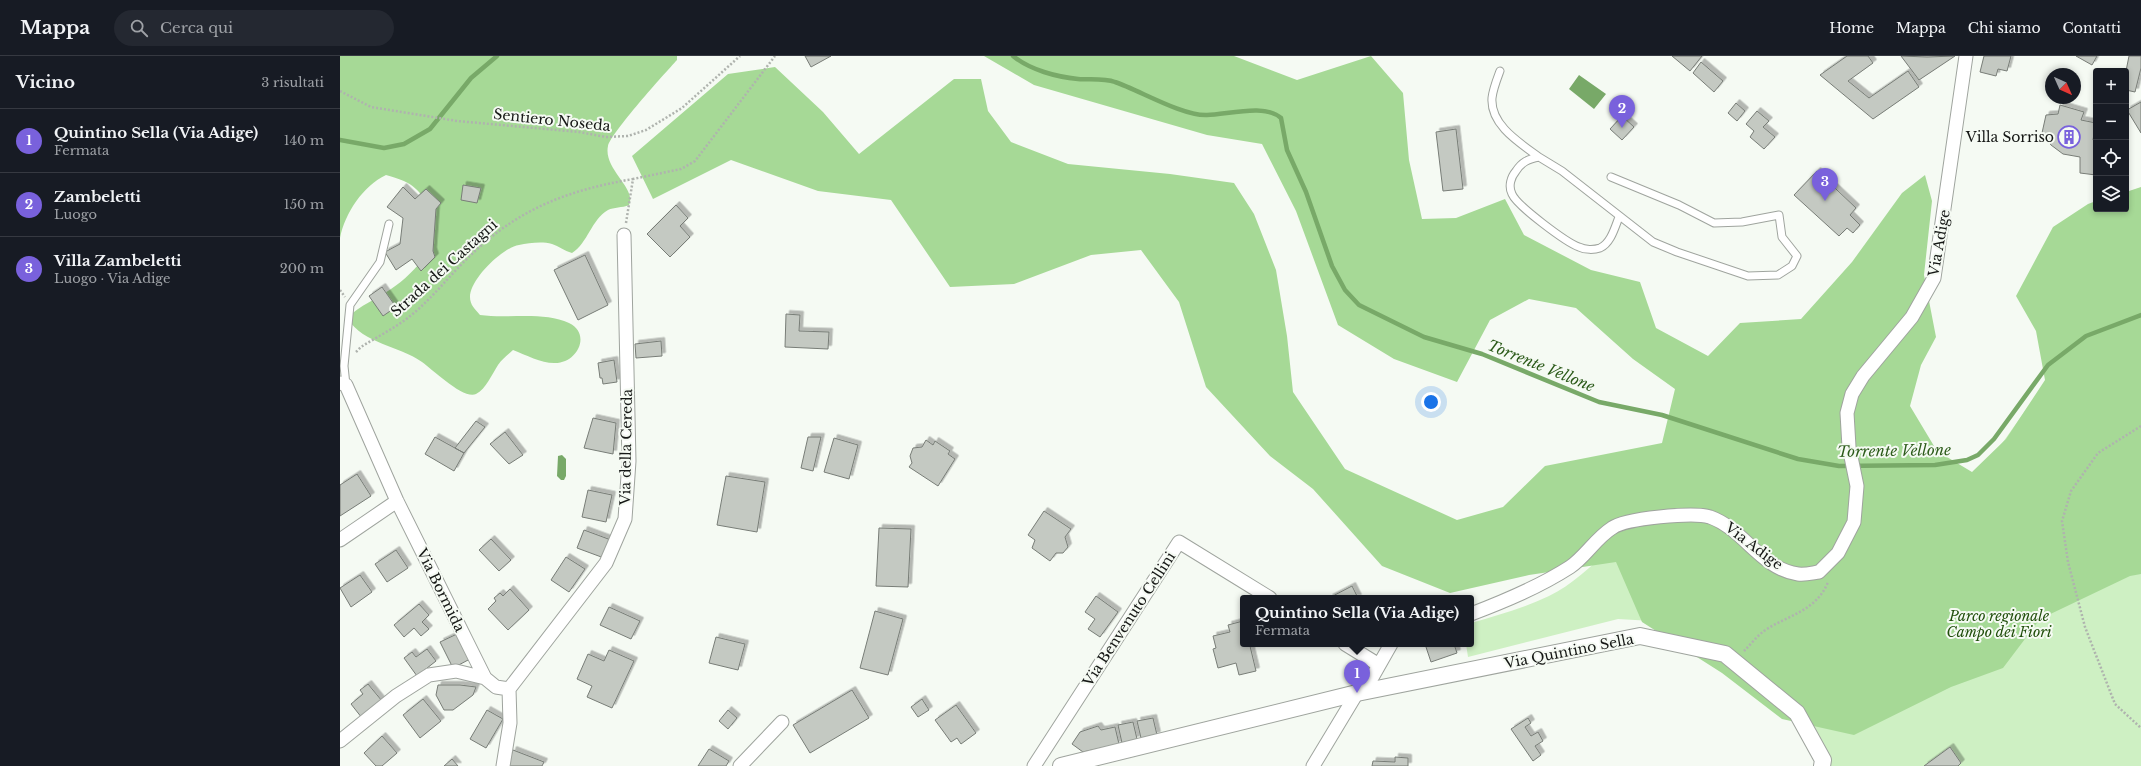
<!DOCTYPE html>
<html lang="it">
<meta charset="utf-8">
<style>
:root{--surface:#171b24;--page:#242831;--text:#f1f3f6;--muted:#9ea1a6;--line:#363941;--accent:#7961dc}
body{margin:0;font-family:"Libre Baskerville",serif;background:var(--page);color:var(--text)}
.controls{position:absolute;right:12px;top:12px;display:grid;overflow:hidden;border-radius:4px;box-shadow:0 2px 6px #0003}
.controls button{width:36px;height:36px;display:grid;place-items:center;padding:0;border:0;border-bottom:1px solid var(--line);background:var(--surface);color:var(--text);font:20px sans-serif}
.compass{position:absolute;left:1705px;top:12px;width:36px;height:36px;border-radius:50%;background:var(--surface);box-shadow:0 2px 6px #0003;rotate:135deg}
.you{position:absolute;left:1091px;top:346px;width:14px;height:14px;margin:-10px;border:3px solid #fff;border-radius:50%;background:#1a73e8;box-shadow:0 0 0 6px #1a73e833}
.badge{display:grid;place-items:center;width:26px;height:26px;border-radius:50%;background:var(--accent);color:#fff;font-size:13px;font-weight:700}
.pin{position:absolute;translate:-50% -33px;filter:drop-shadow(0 1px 2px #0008)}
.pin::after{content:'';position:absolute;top:21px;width:14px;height:12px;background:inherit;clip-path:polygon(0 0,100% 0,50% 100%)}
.popup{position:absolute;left:900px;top:539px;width:234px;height:52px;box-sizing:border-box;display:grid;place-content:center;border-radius:4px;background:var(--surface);filter:drop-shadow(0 1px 3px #0005);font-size:13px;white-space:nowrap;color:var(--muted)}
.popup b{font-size:15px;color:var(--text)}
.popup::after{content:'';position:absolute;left:50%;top:100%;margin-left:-8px;border:8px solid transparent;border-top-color:var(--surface)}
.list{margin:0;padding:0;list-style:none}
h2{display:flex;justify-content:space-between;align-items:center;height:52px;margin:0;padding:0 16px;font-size:17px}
h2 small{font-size:13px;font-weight:400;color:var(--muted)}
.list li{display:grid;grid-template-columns:26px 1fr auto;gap:12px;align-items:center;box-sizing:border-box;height:64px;padding:0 16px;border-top:1px solid var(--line)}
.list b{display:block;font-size:15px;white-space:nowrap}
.list p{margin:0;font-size:13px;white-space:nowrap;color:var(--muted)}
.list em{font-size:13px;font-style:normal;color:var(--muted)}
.icon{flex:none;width:22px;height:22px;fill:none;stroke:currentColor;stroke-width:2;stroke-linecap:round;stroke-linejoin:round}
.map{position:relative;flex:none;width:1801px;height:710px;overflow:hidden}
header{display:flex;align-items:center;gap:24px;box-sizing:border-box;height:56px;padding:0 20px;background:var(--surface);border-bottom:1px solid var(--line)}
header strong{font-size:19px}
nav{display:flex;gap:22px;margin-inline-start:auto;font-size:14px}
.search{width:280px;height:36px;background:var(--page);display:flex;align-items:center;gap:10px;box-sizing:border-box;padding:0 14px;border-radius:22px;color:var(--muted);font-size:15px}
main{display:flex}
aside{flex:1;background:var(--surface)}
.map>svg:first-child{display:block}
</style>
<header>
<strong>Mappa</strong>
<div class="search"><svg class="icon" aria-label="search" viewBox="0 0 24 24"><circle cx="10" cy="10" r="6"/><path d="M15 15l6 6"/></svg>Cerca qui</div>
<nav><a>Home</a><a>Mappa</a><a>Chi siamo</a><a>Contatti</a></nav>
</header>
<main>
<aside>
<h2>Vicino<small>3 risultati</small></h2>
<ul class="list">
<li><span class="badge">1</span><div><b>Quintino Sella (Via Adige)</b><p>Fermata</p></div><em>140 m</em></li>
<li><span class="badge">2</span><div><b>Zambeletti</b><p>Luogo</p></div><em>150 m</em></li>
<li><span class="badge">3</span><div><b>Villa Zambeletti</b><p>Luogo · Via Adige</p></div><em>200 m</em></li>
</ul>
</aside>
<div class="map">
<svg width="1801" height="710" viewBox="0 0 1801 710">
<defs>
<filter id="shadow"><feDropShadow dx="3.5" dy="-3.5" stdDeviation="0" flood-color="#0004"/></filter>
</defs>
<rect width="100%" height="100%" fill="#f5faf3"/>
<path fill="#cef0c3" d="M1801,253V710H1489L1482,686L1464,652L1329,566L1278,563L1128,601L1126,588H1131V567C1158,559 1184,552 1209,540C1232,529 1251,510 1270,493L1618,428L1651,403L1714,314Z"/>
<path fill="#a6d996" d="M0,0H337V4C325,17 271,77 268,90C263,113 297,132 289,149C282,152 274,151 268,154C251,164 248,187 232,197C224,195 219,190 212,188C202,185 189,187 179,189C162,192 130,223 130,241C130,249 135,253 140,259C168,263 204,255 229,267C252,278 237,308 214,307C201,307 186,299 173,294C168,299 162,303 158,309C152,318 146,333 136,338C124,344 93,314 82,306C58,289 25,289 7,262C20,249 37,243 51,233C75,217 107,183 90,153C78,130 70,126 46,119C23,130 5,157 0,182Z
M644,0H894L957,24L1031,0L1063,37L1069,104L1082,163L1116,162L1165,143L1184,179L1251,214L1300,226L1316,272L1368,300L1400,267L1461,263L1512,206L1562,137L1585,119L1592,145L1584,219L1596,281L1581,309L1570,350L1597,395L1632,416L1666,383L1705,324L1696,275L1676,240L1713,171L1748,148L1756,145V153H1786V136L1801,131V518L1790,520L1700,563L1663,612L1611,631L1514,679L1442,663L1382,617L1302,566L1276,506L1189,519L1110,537L1042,510L973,433L930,400L866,331L839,246L801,194L751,199L674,228L610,231L551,144L478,135L391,104L313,143L292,100L388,18L435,11L483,56L519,98L614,23H641L648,55L671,86L728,108L830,118L894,127L914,158L936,214L947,280L953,336L1005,413L1117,464L1163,451L1205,410L1322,387L1335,333L1293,303L1236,252L1189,243L1150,264L1117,326L1054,303L998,269L956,155L922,88L867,79L694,29Z"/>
<path fill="#78a968" d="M1239,19L1266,38L1254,53L1229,33Z
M222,399L226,403V420L224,424H221L217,420L218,400Z"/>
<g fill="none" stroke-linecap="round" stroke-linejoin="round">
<path stroke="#78a968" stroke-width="4.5" d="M673,0C690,14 717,21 738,23C750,24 764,22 775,26C799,34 842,60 867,59C886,59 925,47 941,62L947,94L966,136L992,210L1005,234L1019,249L1084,281L1142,298L1259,346L1322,359L1458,403L1499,410L1595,409L1627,404L1638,399L1654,383L1708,309L1746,280L1801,259
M0,84L44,92L64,88L90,73L131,22L157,0"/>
</g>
<path fill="#c4c9c2" stroke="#787d77" filter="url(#shadow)" d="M465,0H491L471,11Z
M1332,0H1362L1350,15Z
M1507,0H1528L1533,7L1508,25L1529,42L1568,15L1579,31L1533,63L1480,19Z
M1561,0L1587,1L1615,0L1579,24Z
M1644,0H1671L1667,15L1658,13L1656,20L1640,16Z
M1736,0H1757L1752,9Z
M1789,0H1801V12L1795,36L1786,34V15Z
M1361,6L1383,25L1374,36L1353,17Z
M1801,46V77L1787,54Z
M1396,47L1405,55L1397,65L1388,57Z
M1720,49L1744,56L1741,64L1756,67L1753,84H1756V119L1740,117V101L1723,98L1711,89L1702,77L1706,59L1718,58Z
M1417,55L1429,65L1423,71L1435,81L1424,93L1410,81L1414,75L1406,68Z
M1282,60L1294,71L1282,84L1270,73Z
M1116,73L1123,133L1103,135L1096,76Z
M1477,115L1516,152L1510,159L1520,169L1513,177L1507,172L1499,180L1454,139Z
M123,129L141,132L137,147L121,144Z
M63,131L75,143L86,133L101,147L96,153L93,195L95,201L81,215L72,203L56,214L45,196L60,188L63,162L47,151Z
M336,149L348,162L340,170L350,181L330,201L307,178Z
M245,199L268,249L238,264L214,214Z
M42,231L56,251L43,260L29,240Z
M446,258L460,259L459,275L489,276L488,293L445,291Z
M321,285L322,300L296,302L295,288Z
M274,304L277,326L263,328L262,322H260L258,307Z
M253,362L276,367L273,398L244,392Z
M136,365L145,371L124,397L115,392Z
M165,376L183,399L169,408L150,388Z
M95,381L124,397L114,415L85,398Z
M468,381H481L473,415L461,412Z
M494,382L518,389L509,423L484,416Z
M586,384L593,389L595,385L610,395L608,398L615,403L598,430L569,411L572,407L570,400L573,392L582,391Z
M17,418L31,440L0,460V429Z
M386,420L425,426L417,476L377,469Z
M248,434L272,439L266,466L242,461Z
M704,455L731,473L725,481L728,491L723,497H716L710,505L692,492L695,484L688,479Z
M539,472L571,473L568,531L536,530Z
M244,474L271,484L264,502L237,492Z
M151,483L171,504L159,515L139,494Z
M56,494L68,512L47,526L35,508Z
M226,501L245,513L229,536L211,524Z
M20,519L32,536L11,551L0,532Z
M1012,530L1018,542H989Z
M170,533L189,554L168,574L148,553L156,545L154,542L160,537L163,540Z
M756,540L778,556L760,581L748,573L755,563L745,556Z
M79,548L89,559L82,566L89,573L81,580L74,572L64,581L54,569Z
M269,551L300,565L291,583L260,569Z
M535,555L563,563L548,619L520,612Z
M903,565V588H913L910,590L916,615L899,619L896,607L878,612L873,593L876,592L873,580L890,576L888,569Z
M117,578L130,603L113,612L100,586Z
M376,581L405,588L398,614L369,607Z
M1085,588H1114L1117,597L1091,606Z
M87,593L96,605L77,620L64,602L72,596L76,601Z
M269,594L294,605L272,652L247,641L252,630L237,623L248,598L264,605Z
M28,628L42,645L22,662L11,648L23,638L20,634Z
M98,629H120L136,631L133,639L113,654H104L96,639Z
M512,634L529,662L470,697L453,669Z
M83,643L101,665L80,682L63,659Z
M582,643L589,654L578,661L571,651Z
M616,649L636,677L621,688L617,682L611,686L595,664Z
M147,654L163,663L146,692L130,683Z
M388,654L397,662L388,673L379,665Z
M813,662L817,679L801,682L797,665Z
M1188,662L1191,667L1185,671L1191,680L1198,676L1203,685L1195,690L1201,699L1193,705L1171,673Z
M793,666L797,683L782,687L778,669Z
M758,670L761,674L775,671L779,688L743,696L732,688L740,676Z
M42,680L57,697L42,710H36L24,697Z
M1610,691L1621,707L1618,710H1584Z
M369,693L389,705L386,710H358Z
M173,694L204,706L202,710H167Z
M1055,701L1068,702V710H1032L1033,705L1055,706Z
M112,703L118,710H104Z"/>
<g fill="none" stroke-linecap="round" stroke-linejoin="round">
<g stroke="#9fa49e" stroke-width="9">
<path id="service" d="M1160,15C1157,23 1153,33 1152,42C1150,69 1180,87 1199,101
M1271,121L1339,149L1374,167L1402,166L1439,159L1442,181L1457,200L1452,210L1438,219L1408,220L1337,196L1313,186L1222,115L1199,101C1188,103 1182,106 1176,115C1171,121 1168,130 1172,138C1177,150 1227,187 1239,191C1245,194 1254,194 1260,192C1271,187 1275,171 1279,161
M6,329L4,310L10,249L40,206L49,168"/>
</g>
<g stroke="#9fa49e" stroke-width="15">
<path id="minor" d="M0,327L6,329L57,445L145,622
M0,484L57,445
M1131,558C1165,545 1199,531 1230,511C1245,501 1256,482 1272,472C1285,462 1354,456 1370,461C1404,473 1421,513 1458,518C1465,519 1472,517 1479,516L1498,497L1514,466L1517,430L1509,391L1507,357L1512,338L1523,320L1572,261L1594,222L1626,0
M1005,588L1039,609
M0,685L56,640L89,619L116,615L145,622L156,631L169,633
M163,710L170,667L169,633L266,507L285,463L289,405L284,179
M400,710L442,666
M694,710L839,486L930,542
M973,710L1017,637L1030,625L1051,588"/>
</g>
<g stroke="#9fa49e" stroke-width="18">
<path id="tertiary" d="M721,710L1017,637L1300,580L1385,598L1457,657L1483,704L1482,710"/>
</g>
<path stroke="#afb3ae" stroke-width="2.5" stroke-dasharray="2 2" stroke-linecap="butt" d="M0,35L31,51L117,65L239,76L266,81L288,80L306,74L342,52L400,0
M286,167L293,123L341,113L355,105L435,0
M0,234L5,241
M16,296L21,291C35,282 51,274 65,264C91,245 110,218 134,196C182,151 230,134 293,123
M1801,370L1758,397L1731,435L1722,465L1728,506L1745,571L1775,648L1801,672
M1404,595C1410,589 1417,580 1424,575C1447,559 1476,556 1488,526"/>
<use href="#service" stroke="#fff" stroke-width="7"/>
<use href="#minor" stroke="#fff" stroke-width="13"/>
<use href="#tertiary" stroke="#fff" stroke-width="16"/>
</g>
<defs>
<g id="building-ring" transform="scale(1.15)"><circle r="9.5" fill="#f5faf3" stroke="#7961dc" stroke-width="1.5"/><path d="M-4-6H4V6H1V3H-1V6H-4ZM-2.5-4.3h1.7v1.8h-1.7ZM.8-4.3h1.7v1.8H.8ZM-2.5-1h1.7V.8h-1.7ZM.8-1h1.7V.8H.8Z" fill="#7961dc"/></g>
</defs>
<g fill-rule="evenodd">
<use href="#building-ring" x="1729" y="81"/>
</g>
<g text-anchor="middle" stroke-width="4" stroke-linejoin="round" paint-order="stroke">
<g font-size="14" fill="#151715" stroke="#f5faf3">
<text transform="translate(212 64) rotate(6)" y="5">Sentiero Noseda</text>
<text transform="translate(1599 187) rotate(-80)" y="5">Via Adige</text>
<text transform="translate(104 212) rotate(-42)" y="5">Strada dei Castagni</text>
<text transform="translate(286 391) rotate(-89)" y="5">Via della Cereda</text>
<text transform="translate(1414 490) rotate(37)" y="5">Via Adige</text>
<text transform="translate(101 534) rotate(64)" y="5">Via Bormida</text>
<text transform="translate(789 563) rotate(-57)" y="5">Via Benvenuto Cellini</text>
<text transform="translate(1229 595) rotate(-11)" y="5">Via Quintino Sella</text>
</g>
<g font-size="14" fill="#151715" stroke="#f5faf3" text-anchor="end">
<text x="1714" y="86">Villa Sorriso</text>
</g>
<g font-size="14" font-style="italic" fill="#214f0c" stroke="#f5faf3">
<text x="1659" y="565">Parco regionale<tspan x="1659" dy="16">Campo dei Fiori</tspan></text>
</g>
<g font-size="15" font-style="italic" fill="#2c5b1a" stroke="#f5faf3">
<text transform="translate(1201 310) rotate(22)" y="5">Torrente Vellone</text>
<text transform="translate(1554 395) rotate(-1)" y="5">Torrente Vellone</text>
</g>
</g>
</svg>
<div class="controls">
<button>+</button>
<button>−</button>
<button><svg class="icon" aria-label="locate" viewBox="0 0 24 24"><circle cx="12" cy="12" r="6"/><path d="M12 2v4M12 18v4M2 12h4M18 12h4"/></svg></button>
<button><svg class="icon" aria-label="layers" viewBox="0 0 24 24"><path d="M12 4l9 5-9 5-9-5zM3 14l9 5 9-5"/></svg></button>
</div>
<svg class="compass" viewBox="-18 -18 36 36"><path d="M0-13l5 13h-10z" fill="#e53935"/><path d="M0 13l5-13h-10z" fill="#9ea1a6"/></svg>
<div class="you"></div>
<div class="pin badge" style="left:1017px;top:637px">1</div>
<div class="popup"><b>Quintino Sella (Via Adige)</b>Fermata</div>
<div class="pin badge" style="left:1282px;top:72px">2</div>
<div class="pin badge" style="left:1485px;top:145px">3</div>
</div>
</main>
